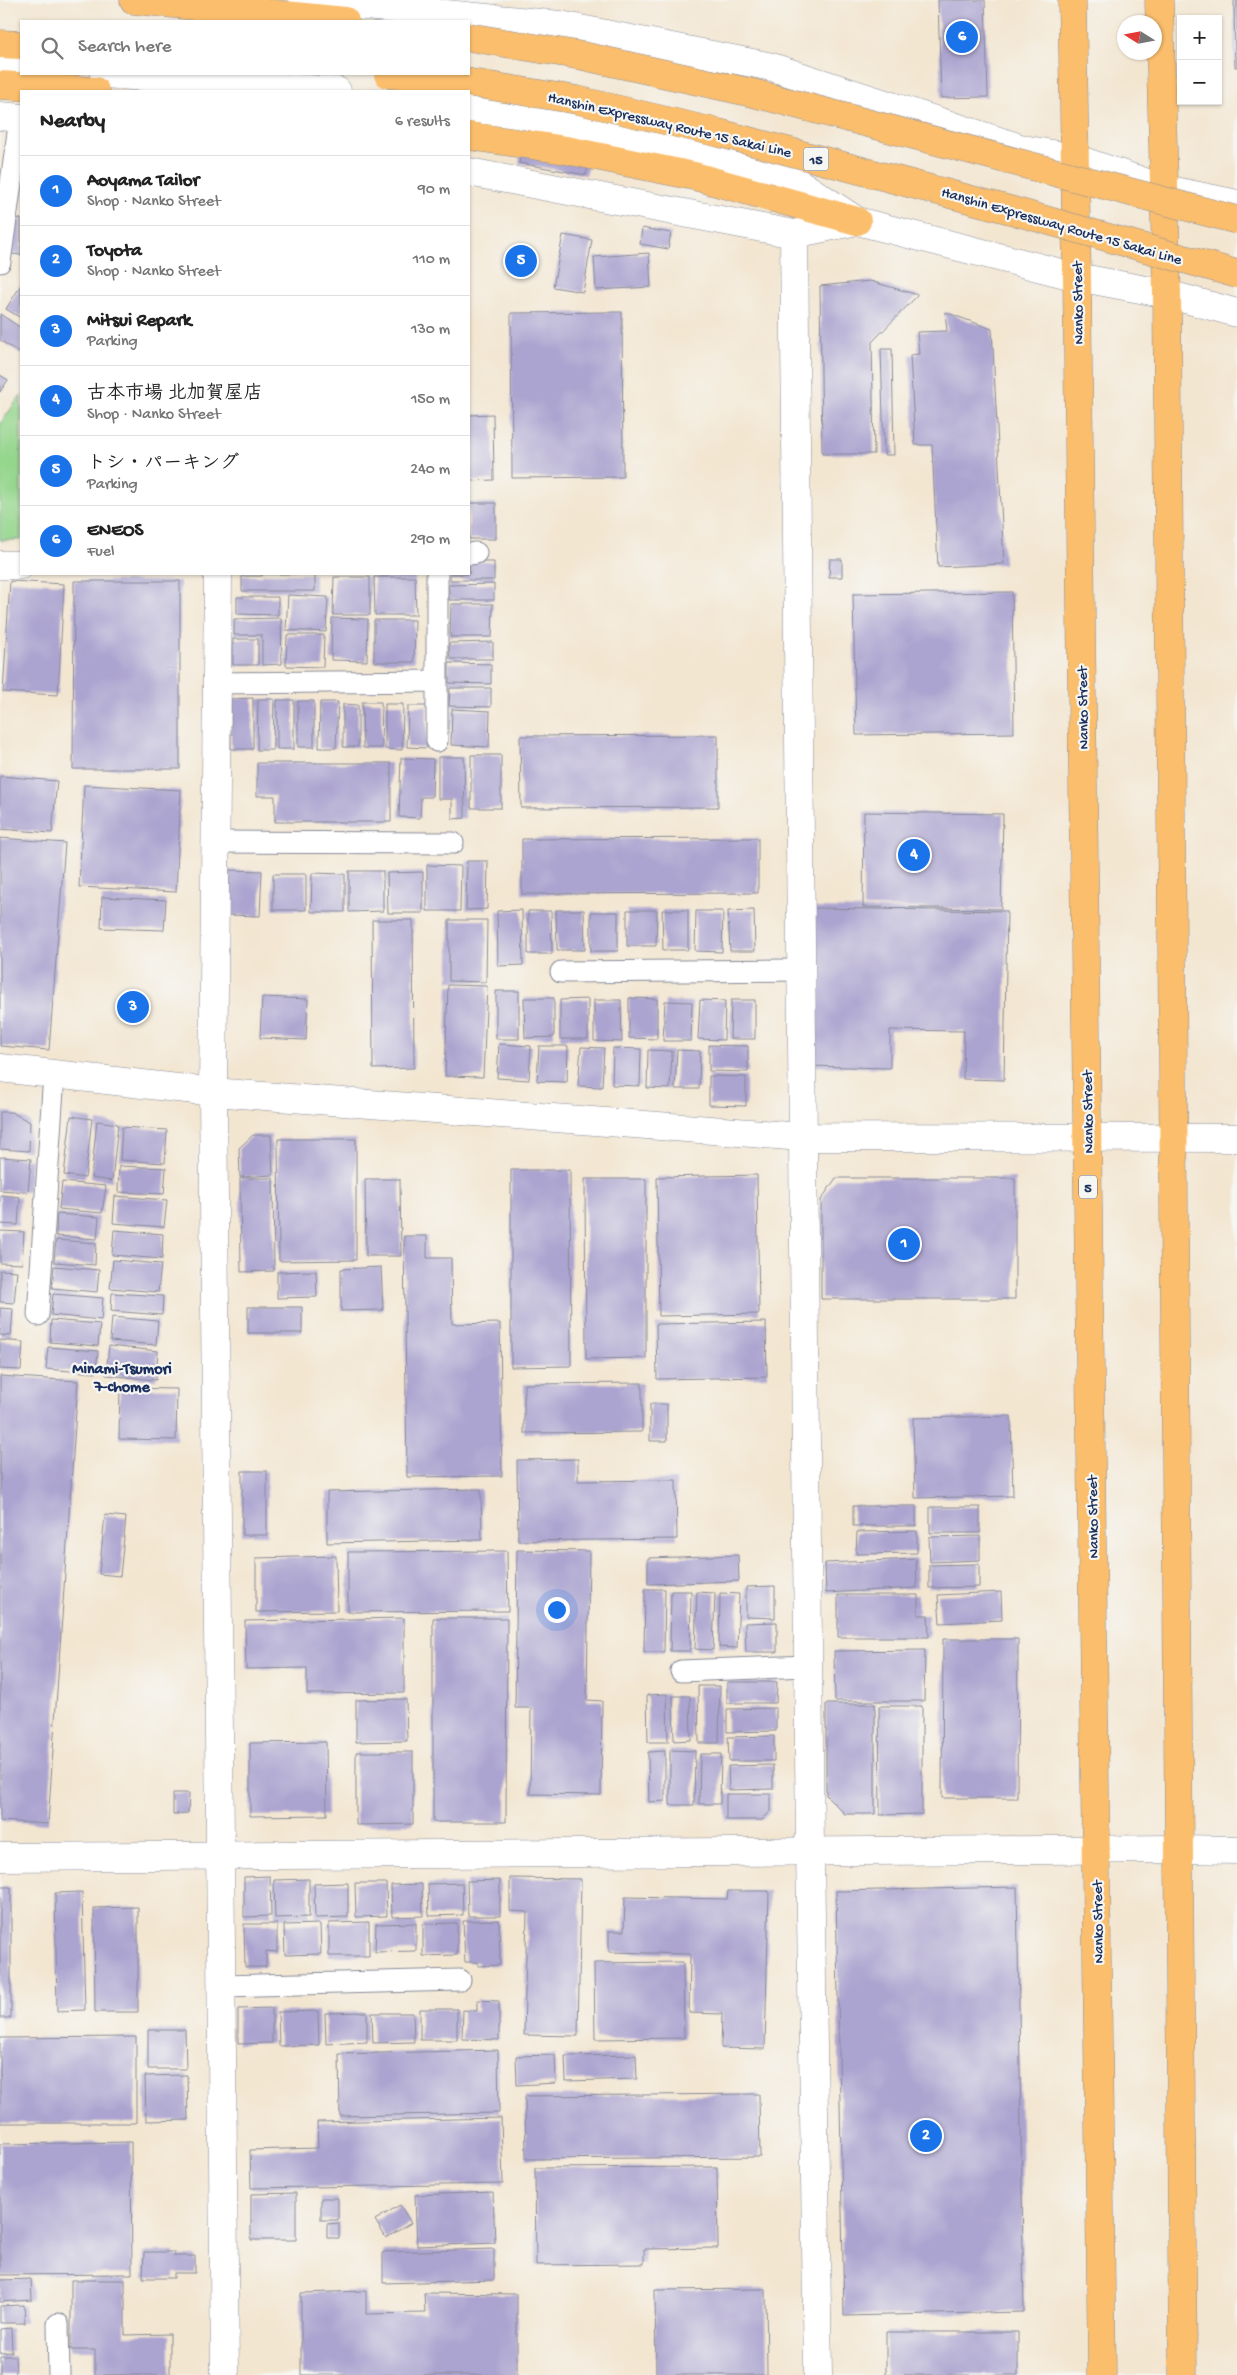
<!DOCTYPE html>
<meta charset="utf-8">
<style>
:root{--surface:#fff;--page:#f2f2f2;--text:#222;--muted:#767676;--line:#e0e0e0;--accent:#1a73e8}
body{margin:0;font-family:"Gochi Hand","Klee One",sans-serif;background:var(--page);color:var(--text)}
.controls{position:absolute;right:15px;top:15px;display:grid;overflow:hidden;border-radius:0px;box-shadow:0 1px 4px #0004}
.controls button{width:45px;height:45px;display:grid;place-items:center;padding:0;border:0;border-bottom:1px solid var(--line);background:var(--surface);color:var(--text);font:25px sans-serif}
.compass{position:absolute;left:1117px;top:15px;width:45px;height:45px;border-radius:50%;background:var(--surface);box-shadow:0 1px 4px #0004;rotate:281deg}
.you{position:absolute;left:556px;top:1609px;width:18px;height:18px;margin:-12px;border:4px solid #fff;border-radius:50%;background:#1a73e8;box-shadow:0 0 0 8px #1a73e833}
.badge{display:grid;place-items:center;width:32px;height:32px;border-radius:50%;background:var(--accent);color:#fff;font-size:16px;font-weight:700}
.pin{position:absolute;translate:-50% -50%;border:2px solid #fff;box-shadow:0 1px 5px #0006}
.list{margin:0;padding:0;list-style:none}
h2{display:flex;justify-content:space-between;align-items:center;height:65px;margin:0;padding:0 20px;font-size:21px}
h2 small{font-size:16px;font-weight:400;color:var(--muted)}
.list li{display:grid;grid-template-columns:32px 1fr auto;gap:15px;align-items:center;box-sizing:border-box;height:70px;padding:0 20px;border-top:1px solid var(--line)}
.list b{display:block;font-size:19px;white-space:nowrap}
.list p{margin:0;font-size:16px;white-space:nowrap;color:var(--muted)}
.list em{font-size:16px;font-style:normal;color:var(--muted)}
.icon{flex:none;width:28px;height:28px;fill:none;stroke:currentColor;stroke-width:2;stroke-linecap:round;stroke-linejoin:round}
.map{position:relative;flex:none;width:1237px;height:2375px;overflow:hidden}
.search{position:absolute;background:var(--surface);box-shadow:0 1px 4px #0004;left:20px;top:20px;width:450px;height:55px;display:flex;align-items:center;gap:12px;box-sizing:border-box;padding:0 18px;border-radius:0px;color:var(--muted);font-size:19px}
.panel{position:absolute;background:var(--surface);box-shadow:0 1px 4px #0004;left:20px;top:90px;width:450px;height:485px;border-radius:0px}
.map>svg:first-child{display:block}
</style>
<div class="map">
<svg width="1237" height="2375" viewBox="0 0 1237 2375">
<rect width="100%" height="100%" fill="#f6f6f2"/>
<filter id="ink" filterUnits="userSpaceOnUse"><feTurbulence type="fractalNoise" baseFrequency=".02" numOctaves="2"/><feDisplacementMap in="SourceGraphic" scale="10" xChannelSelector="R" yChannelSelector="G"/><feConvolveMatrix kernelMatrix="1 2 1 2 8 2 1 2 1" color-interpolation-filters="sRGB"/></filter>
<filter id="wash" filterUnits="userSpaceOnUse"><feTurbulence type="fractalNoise" baseFrequency=".0096" numOctaves="4" result="noise"/><feDisplacementMap in="SourceGraphic" scale="20" xChannelSelector="R" yChannelSelector="G"/><feGaussianBlur stdDeviation="1.12" result="paint"/><feColorMatrix in="noise" values="0 0 0 0 0 0 0 0 0 0 0 0 0 0 0 0 0 1.4 0 .05"/><feComposite in="paint" operator="in"/></filter>
<g filter="url(#wash)">
<rect width="100%" height="100%" fill="#f3e6d1"/>
<path fill="#95d68d" stroke="#588276" d="M21,395V540H0V424Z"/>
<g id="blocks">
<path fill="#aca4d0" d="M938,0H985L988,97L941,98Z
M1234,0H1237V67H1235Z
M526,124L594,135L586,175L519,163Z
M15,218L21,219V255L11,254Z
M642,228L671,233L668,249L640,244Z
M563,235L592,240L583,292L553,287Z
M649,253L651,287L596,290L594,257Z
M870,281L918,295L872,342L874,454H822L820,286Z
M21,285V318L6,309Z
M622,312L623,477L512,478L511,313Z
M945,312L992,329L1004,564L938,567L932,445H915L910,355L919,354L917,332L947,331Z
M0,314L21,328V354L0,340Z
M881,349H892L894,455H884Z
M0,375L8,380L0,392Z
M493,414L494,480L469,481V415Z
M469,503H496V539H469Z
M830,559H842V577H829Z
M469,562H494V580H450V574H469Z
M262,574H315V591H242V576H262Z
M334,577H370V615H333Z
M374,577H415L416,615H375Z
M10,581L64,584L58,695L3,692Z
M74,581H180V769H73Z
M494,584V600H449V585Z
M1012,592L1014,733L856,735L853,594Z
M288,595L328,597L326,632L286,630Z
M237,597H278V615L237,614Z
M451,604H493L492,637H450Z
M281,618L282,664L262,665V635H234V619Z
M332,618L368,619L367,661L331,660Z
M374,620H415L414,662H374Z
M287,635H324L323,667L286,666Z
M233,639H258V665H233Z
M493,642V659H450L449,643Z
M449,663L491,664V684L449,683Z
M450,688H491V707L449,706Z
M253,698V749H231V699Z
M258,699H274L273,750H257Z
M277,700H294V749H277Z
M298,701H314V747H298Z
M320,702H338L336,748H319Z
M362,702H381L382,748H363Z
M343,704L358,705V747H343Z
M385,704H403L402,750L385,749Z
M408,706H427V748L407,747Z
M452,709L490,711L489,747L451,745Z
M718,735V807L521,808L520,736Z
M471,755H501V808H471Z
M438,757H464L465,818L452,819V799H438Z
M401,758L433,759L432,797H421L420,818L399,817Z
M257,763H391V822H275V796H257Z
M0,776L57,781L52,833L0,829Z
M84,785L181,790L176,892L79,887Z
M864,812L1003,814L1001,909L863,907Z
M0,838L65,843L49,1050L0,1046Z
M758,838V893L522,894V839Z
M467,861H488L487,909L466,910Z
M427,865L461,866L460,911H427Z
M229,870L262,871L260,916L228,915Z
M349,871H383V911L349,912Z
M423,872V913H388L387,873Z
M312,873L345,874V912H311Z
M273,874H306V910H273Z
M102,897L166,900L164,930L101,928Z
M810,908L1007,911L1004,1080L963,1079L964,1031L890,1030V1068L807,1066Z
M522,910L523,965L498,966L497,911Z
M556,910H584L585,950H557Z
M627,910H657L656,946H627Z
M662,910H688V950H663Z
M754,910L755,951H730L728,911Z
M528,911H551L552,954H528Z
M696,911H723L722,952L695,951Z
M591,912H618V951H591Z
M372,920H413L414,1068L373,1069Z
M449,920H487L486,982L449,981Z
M448,985L487,986L483,1077L445,1076Z
M496,991H519V1039H496Z
M262,997L308,999L306,1040L260,1038Z
M524,998H554V1037L525,1038Z
M629,998L657,999V1039L629,1038Z
M588,999V1039H560V1000Z
M594,1000H621L622,1042L594,1041Z
M700,1000L725,1001L724,1040L698,1039Z
M731,1000H755V1039H730Z
M665,1001L692,1002L691,1041H663Z
M499,1044L531,1046L529,1080L497,1078Z
M709,1045L748,1046V1072L709,1071Z
M539,1046H568L567,1082L537,1081Z
M581,1047L604,1048L602,1087L578,1086Z
M613,1048L641,1049L640,1086L612,1085Z
M648,1050L672,1051L670,1089L647,1088Z
M677,1050L700,1051L699,1089H675Z
M709,1076L746,1077V1106L709,1105Z
M0,1112H11L30,1122L29,1151L0,1149Z
M71,1116L92,1119L85,1178L64,1175Z
M97,1121L118,1124L112,1181L91,1178Z
M122,1127L167,1130L165,1163L120,1160Z
M253,1135H271L273,1175L240,1177L239,1148Z
M278,1139H356V1260L279,1261Z
M0,1157L31,1159L28,1192L0,1190Z
M119,1166L166,1168L164,1194L118,1192Z
M511,1170H570L571,1366L511,1367Z
M757,1175L759,1314L659,1316L657,1177Z
M240,1178H273L274,1271L241,1272Z
M836,1178H1015V1299H821V1200Z
M365,1179H400L401,1256H366Z
M585,1179H646V1358L586,1359Z
M62,1182L106,1186L102,1213L59,1209Z
M0,1195L20,1197L18,1225L0,1224Z
M115,1196L167,1200L164,1227L113,1223Z
M57,1214L99,1217L97,1239L56,1236Z
M114,1230L163,1234L162,1259L112,1255Z
M0,1231L24,1232L22,1264L0,1263Z
M404,1236H427V1258H451L452,1324L500,1323L502,1476L407,1477Z
M56,1240L96,1243L95,1265L54,1262Z
M113,1260L161,1264L158,1292L110,1288Z
M54,1266L99,1270L97,1292L52,1288Z
M381,1267L383,1310L341,1311V1269Z
M0,1270L17,1271L14,1303L0,1302Z
M316,1271L317,1297L277,1298V1272Z
M112,1293L163,1296L162,1315L111,1311Z
M53,1294L103,1298L101,1320L51,1315Z
M248,1307H302V1333H248Z
M0,1308L13,1309L11,1336L0,1335Z
M112,1317L158,1321L156,1345L110,1341Z
M51,1320L100,1324L98,1346L50,1342Z
M766,1322L767,1377L657,1379L656,1324Z
M0,1340L23,1342L21,1370L0,1369Z
M109,1346L158,1351L156,1380L106,1375Z
M48,1347L98,1351L96,1373L46,1369Z
M0,1376L78,1381L48,1824L0,1821Z
M642,1383V1432L524,1433V1384Z
M120,1388L177,1389L176,1440L119,1439Z
M650,1404H667V1441H650Z
M1011,1416L1013,1496L915,1498L913,1418Z
M578,1459V1481L676,1480L677,1539L518,1541L517,1460Z
M242,1471H267V1535H242Z
M481,1489L482,1540L327,1543V1492Z
M853,1506H916V1526H853Z
M930,1507H980V1533H930Z
M105,1515L126,1517L120,1576L99,1574Z
M917,1531V1553L856,1554L857,1532Z
M980,1536V1560L930,1562L929,1537Z
M517,1550L589,1551L587,1700L602,1701L601,1795L530,1794L531,1708H515Z
M507,1551L508,1611L348,1612V1552Z
M738,1555L739,1581L648,1584V1558Z
M336,1556L337,1611L256,1612V1558Z
M916,1559L917,1588L826,1593L825,1563Z
M979,1564V1587L929,1588V1565Z
M775,1586V1618L746,1617V1587Z
M645,1589H665L664,1652H644Z
M671,1591H691L690,1651H670Z
M697,1592L715,1593L713,1650L695,1649Z
M1001,1592L1002,1620L940,1623L938,1595Z
M720,1593L739,1594L737,1648L719,1647Z
M838,1595H918V1615H928L929,1637H838Z
M404,1618V1693L307,1694V1668L246,1669L245,1621Z
M433,1618H507L506,1822H433Z
M777,1622V1652H746L745,1623Z
M943,1639H1018L1017,1798H942Z
M925,1650L924,1701H835L834,1651Z
M727,1682H777L776,1703H727Z
M698,1686H720L719,1743H699Z
M667,1694L668,1742H648L647,1695Z
M673,1696H690L691,1740L674,1741Z
M406,1699L407,1741L356,1742V1700Z
M826,1704H875V1814H845L826,1795Z
M879,1706H922V1814L880,1815Z
M776,1708V1731L727,1732V1709Z
M774,1736V1761H729L728,1737Z
M326,1742L327,1815L250,1816V1743Z
M670,1750L695,1751L694,1805H670Z
M665,1751V1801L649,1802L648,1752Z
M356,1752H413V1824L356,1825Z
M700,1754H721L720,1804H699Z
M773,1765V1789L729,1790L728,1766Z
M173,1793H189L188,1813L173,1814Z
M726,1794H771V1811L762,1820H726Z
M270,1876L271,1916L244,1917V1877Z
M510,1878L581,1879L578,2036L524,2035L527,1912L510,1911Z
M309,1879V1917L275,1918L274,1880Z
M500,1880V1916H468L467,1881Z
M348,1883V1917L315,1918L314,1884Z
M355,1883H386L387,1916L356,1917Z
M462,1883L463,1915L429,1916L428,1884Z
M422,1884L423,1916L392,1917L391,1885Z
M0,1887H11V2018H0Z
M1017,1887L1024,2312L844,2316L836,1891Z
M728,1891H769L765,2049L721,2048L722,2014L689,2013L690,1954L609,1952V1931H624L625,1897L727,1899Z
M82,1892L85,2010L57,2011L55,1893Z
M138,1907V2012H95L94,1908Z
M499,1920L500,1965L478,1966V1962H465L463,1921Z
M369,1922V1956H329V1923Z
M416,1923V1951L375,1952L376,1924Z
M457,1923V1955L423,1956V1924Z
M244,1924H277V1952L266,1951V1967H245Z
M320,1924L321,1954L285,1955L284,1925Z
M683,1962L684,2038L595,2039L594,1963Z
M477,2000L499,2001V2040L462,2039L463,2010L477,2011Z
M272,2008V2043L238,2044V2009Z
M420,2009H457V2040H420Z
M318,2011L319,2045L279,2046L278,2012Z
M367,2012V2042L326,2044L325,2013Z
M372,2013H413L414,2042L373,2043Z
M148,2030H185L186,2069H148Z
M136,2037V2123H0V2038Z
M498,2050L499,2113L340,2116L339,2054Z
M555,2055L556,2083L517,2085L516,2056Z
M636,2055L637,2079L566,2081L565,2056Z
M187,2075L188,2120L146,2121L145,2076Z
M759,2094L760,2157L526,2159L525,2096Z
M501,2118L503,2184L251,2188L250,2150L318,2148L317,2122Z
M131,2142L132,2274L0,2275V2144Z
M717,2167L718,2248L644,2249V2264L536,2265L535,2168Z
M493,2192L495,2243L417,2246L415,2195Z
M296,2193V2240H251V2194Z
M321,2198H338V2220H321Z
M400,2205L411,2223L386,2238L375,2220Z
M339,2223V2238H327V2224Z
M494,2249V2280L383,2283V2252Z
M144,2252H174V2256H195V2273H174V2278H143Z
M31,2279L32,2300L0,2302V2280Z
M71,2280H125V2335L170,2334V2375H95V2350H71Z
M766,2289L767,2375H656L655,2290Z
M366,2291V2314L425,2313L424,2293L517,2294V2375H301V2293Z
M24,2305L25,2323H0V2306Z
M11,2328L12,2352L0,2353V2329Z
M886,2332H1018V2375H886Z
M0,2356H15L16,2375H0Z"/>
</g>
</g>
<g filter="url(#ink)">
<use href="#blocks" fill-opacity="0" stroke="#878a98" stroke-width="1"/>
<g fill="none" stroke-linecap="round" stroke-linejoin="round">
<g stroke="#878a98" stroke-width="23">
<path id="service" d="M0,262L20,118
M469,554L476,553
M437,574V741
M217,683L437,681
M216,842L453,843
M561,972L801,970
M38,1315L54,1074
M681,1671L808,1666
M223,1986L460,1980
M58,2324L59,2375"/>
</g>
<g stroke="#878a98" stroke-width="29">
<path id="minor" d="M0,116L21,118
M469,172L794,234L857,221
M794,234L810,1850L818,2375
M0,565H21
M218,574L213,1092L225,2375
M1179,1849L1237,1850"/>
</g>
<g stroke="#878a98" stroke-width="29">
<path id="tertiary" d="M303,0L560,25L772,67L1023,149L1074,158L1165,189L1237,204
M0,67L21,68
M104,74L337,91
M469,108L524,115L779,170L857,221L1077,277L1167,294L1237,313
M0,1068L213,1092L802,1137L1237,1138
M0,1857L1179,1849"/>
</g>
<g stroke="#878a98" stroke-width="29">
<path id="primary" d="M1072,0L1077,277L1102,2375
M1159,0L1167,294L1183,2375"/>
</g>
<g stroke="#878a98" stroke-width="29">
<path id="motorway" d="M134,0L345,21
M0,44L21,45
M0,85L95,91
M469,136L566,150L694,176L857,221"/>
</g>
<use href="#service" stroke="#fff" stroke-width="21"/>
<use href="#minor" stroke="#fff" stroke-width="28"/>
<use href="#tertiary" stroke="#fff" stroke-width="28"/>
<use href="#primary" stroke="#fabe6d" stroke-width="28"/>
<use href="#motorway" stroke="#fabe6d" stroke-width="28"/>
<g stroke="#878a98" stroke-width="29" stroke-linecap="butt">
<path id="motorway-bridge" d="M469,37L583,56L753,93L1237,220
M388,74L453,80L577,100L719,133L1010,210L1237,274"/>
</g>
<use href="#motorway-bridge" stroke="#fabe6d" stroke-width="28"/>
</g>
</g>
<g text-anchor="middle" stroke-width="4.5" stroke-linejoin="round" paint-order="stroke">
<g fill="#f6f6f2" stroke="#5d6b8a" stroke-width="1">
<rect x="803.5" y="147.5" width="25" height="23" rx="4"/>
<rect x="1079" y="1175.5" width="18" height="23" rx="4"/>
</g>
<g font-size="14" font-weight="bold" fill="#1b2f5e">
<text x="816" y="164">15</text>
<text x="1088" y="1192">5</text>
</g>
<g font-size="15" fill="#1b2f5e" stroke="#f6f6f2">
<text transform="translate(670 124) rotate(13)" y="5">Hanshin Expressway Route 15 Sakai Line</text>
<text transform="translate(1062 225) rotate(16)" y="5">Hanshin Expressway Route 15 Sakai Line</text>
<text transform="translate(1077 303) rotate(-91)" y="5">Nanko Street</text>
<text transform="translate(1082 708) rotate(-91)" y="5">Nanko Street</text>
<text transform="translate(1087 1112) rotate(-91)" y="5">Nanko Street</text>
<text transform="translate(1092 1517) rotate(-91)" y="5">Nanko Street</text>
<text transform="translate(1097 1922) rotate(-91)" y="5">Nanko Street</text>
</g>
<g font-size="16" font-weight="bold" fill="#1b2f5e" stroke="#f6f6f2">
<text x="122" y="1373">Minami-Tsumori<tspan x="122" dy="18">7-chome</tspan></text>
</g>
</g>
</svg>
<div class="controls">
<button>+</button>
<button>−</button>
</div>
<svg class="compass" viewBox="-18 -18 36 36"><path d="M0-13l5 13h-10z" fill="#e53935"/><path d="M0 13l5-13h-10z" fill="#767676"/></svg>
<div class="you"></div>
<div class="pin badge" style="left:904px;top:1244px">1</div>
<div class="pin badge" style="left:926px;top:2136px">2</div>
<div class="pin badge" style="left:133px;top:1007px">3</div>
<div class="pin badge" style="left:914px;top:855px">4</div>
<div class="pin badge" style="left:521px;top:261px">5</div>
<div class="pin badge" style="left:962px;top:37px">6</div>
<div class="search"><svg class="icon" aria-label="search" viewBox="0 0 24 24"><circle cx="10" cy="10" r="6"/><path d="M15 15l6 6"/></svg>Search here</div>
<section class="panel">
<h2>Nearby<small>6 results</small></h2>
<ul class="list">
<li><span class="badge">1</span><div><b>Aoyama Tailor</b><p>Shop · Nanko Street</p></div><em>90 m</em></li>
<li><span class="badge">2</span><div><b>Toyota</b><p>Shop · Nanko Street</p></div><em>110 m</em></li>
<li><span class="badge">3</span><div><b>Mitsui Repark</b><p>Parking</p></div><em>130 m</em></li>
<li><span class="badge">4</span><div><b>古本市場 北加賀屋店</b><p>Shop · Nanko Street</p></div><em>150 m</em></li>
<li><span class="badge">5</span><div><b>トシ・パーキング</b><p>Parking</p></div><em>240 m</em></li>
<li><span class="badge">6</span><div><b>ENEOS</b><p>Fuel</p></div><em>290 m</em></li>
</ul>
</section>
</div>
